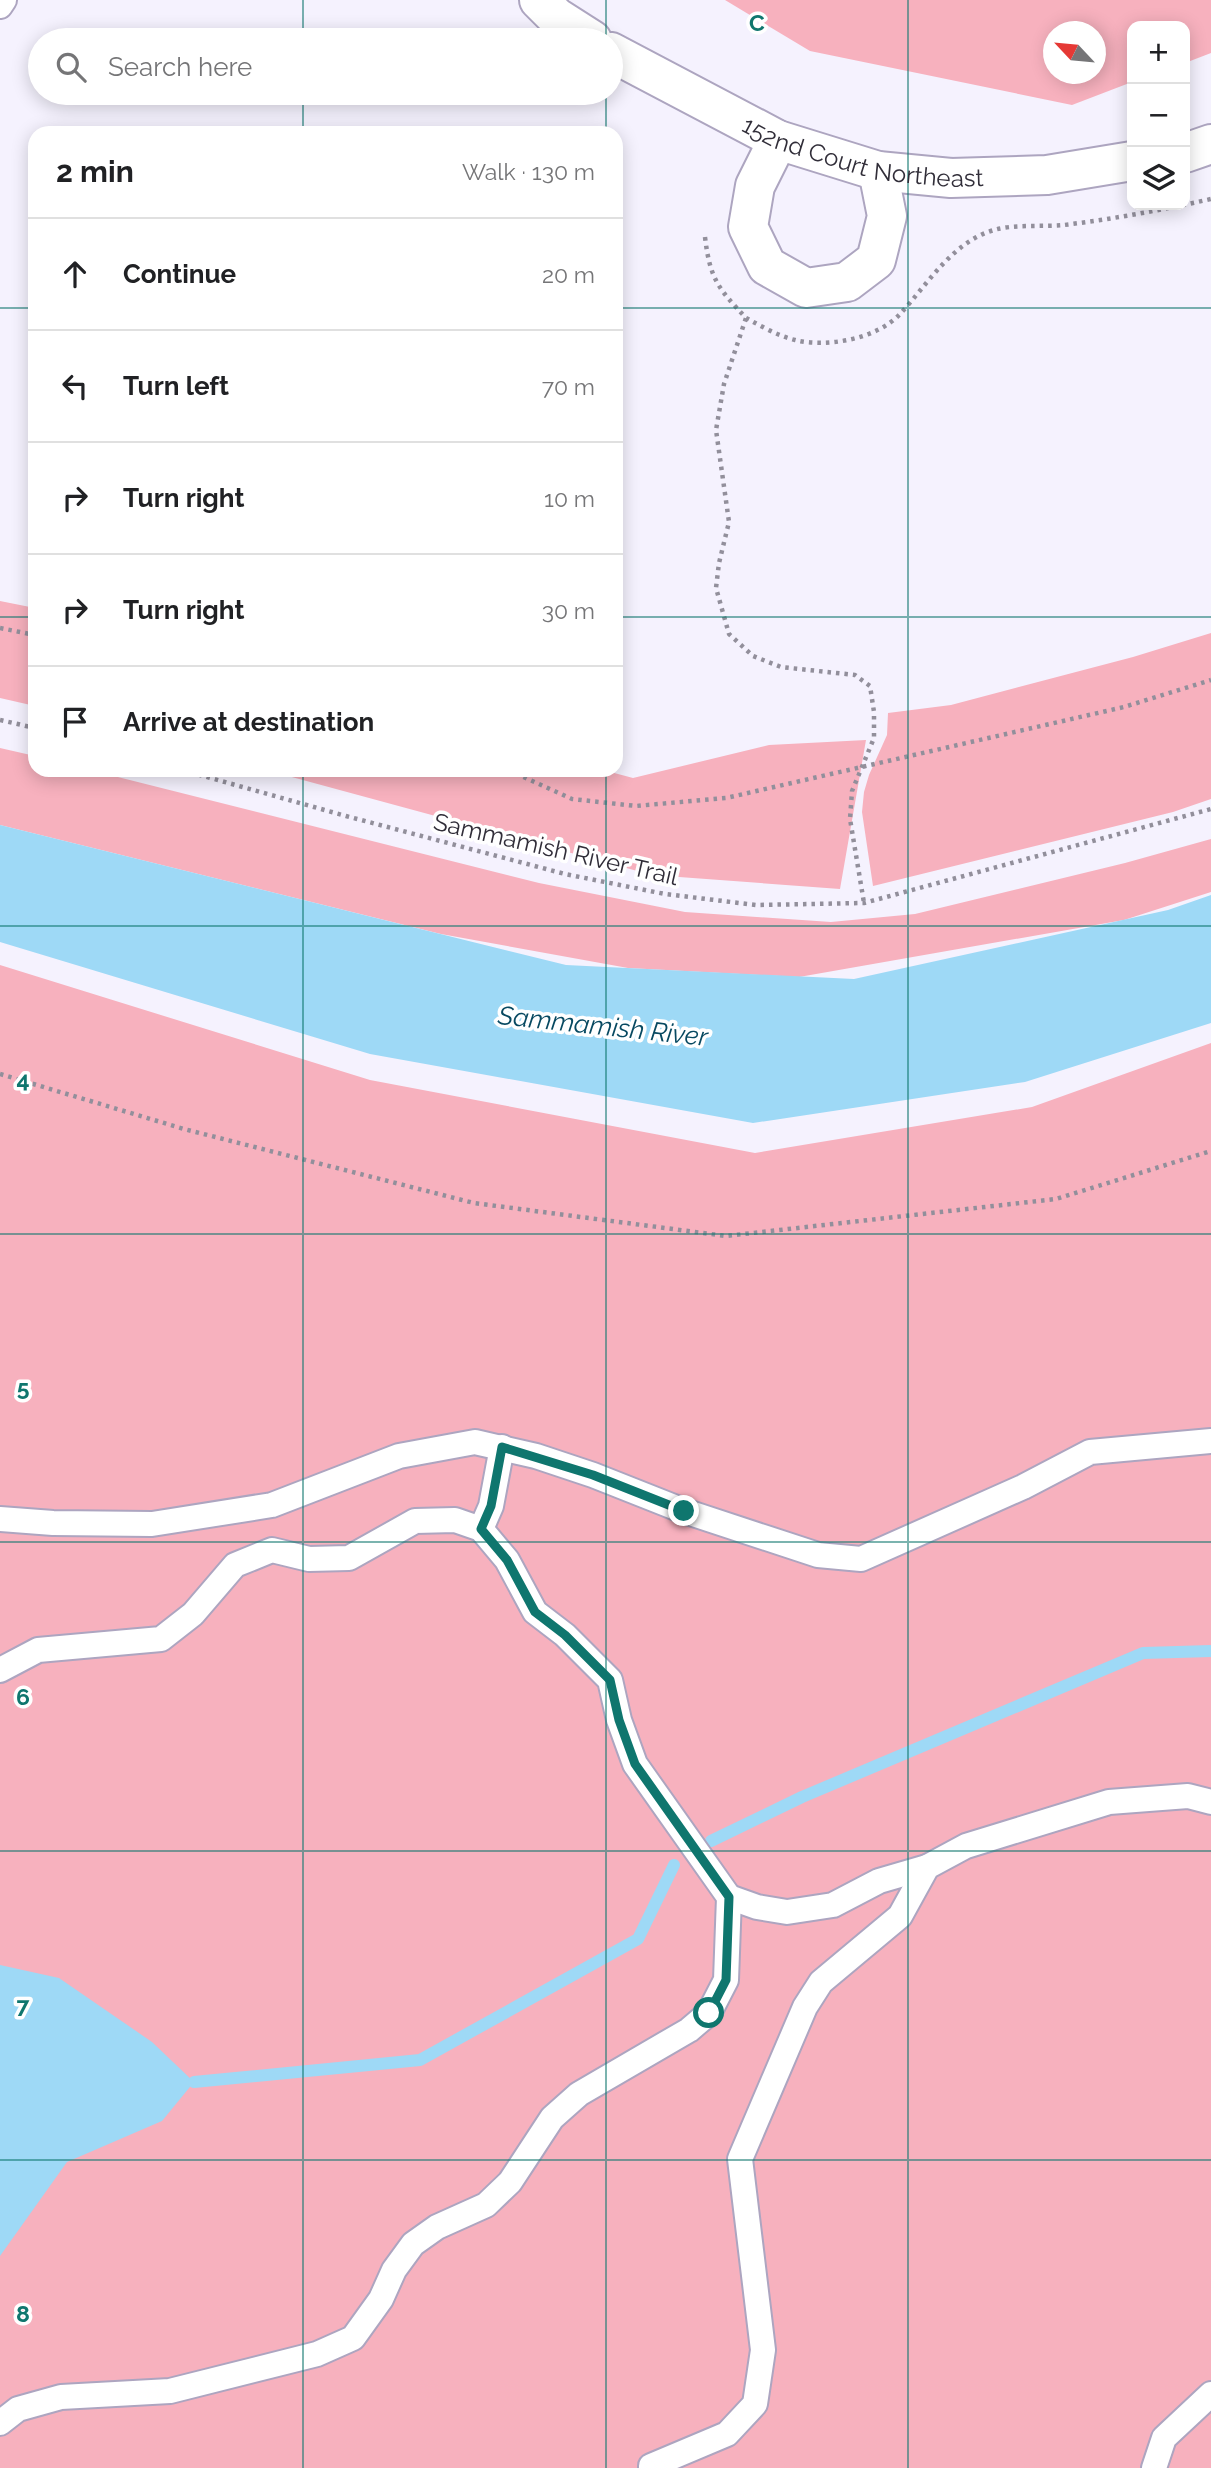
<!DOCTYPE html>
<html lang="en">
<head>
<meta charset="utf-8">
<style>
	body { margin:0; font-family:Raleway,sans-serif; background:#f6f6f6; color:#202124 }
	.controls { position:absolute; right:21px; top:21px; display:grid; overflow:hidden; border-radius:14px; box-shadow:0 4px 18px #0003 }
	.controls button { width:63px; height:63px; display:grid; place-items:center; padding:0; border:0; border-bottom:2px solid #e0e0e0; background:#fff; color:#202124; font:35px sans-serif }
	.compass { position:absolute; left:1043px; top:21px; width:63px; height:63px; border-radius:50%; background:#fff; box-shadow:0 4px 18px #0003; rotate:296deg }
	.stop { position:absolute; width:21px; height:21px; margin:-16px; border:5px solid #0f766e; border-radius:50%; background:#fff }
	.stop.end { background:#0f766e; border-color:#fff; box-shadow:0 2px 7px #0008 }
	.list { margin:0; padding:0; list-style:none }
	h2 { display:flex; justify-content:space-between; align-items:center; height:91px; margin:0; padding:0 28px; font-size:30px }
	h2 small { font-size:23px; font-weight:400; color:#757577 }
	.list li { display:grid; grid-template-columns:46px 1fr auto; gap:21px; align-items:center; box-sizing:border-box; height:112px; padding:0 28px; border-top:2px solid #e0e0e0 }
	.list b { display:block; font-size:26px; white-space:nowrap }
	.list em { font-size:23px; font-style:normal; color:#757577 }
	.icon { flex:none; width:38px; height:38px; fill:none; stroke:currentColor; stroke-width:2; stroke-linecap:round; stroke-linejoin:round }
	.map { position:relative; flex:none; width:1211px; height:2468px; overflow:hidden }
	.search { position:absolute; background:#fff; box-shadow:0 4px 18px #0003; left:28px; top:28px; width:595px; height:77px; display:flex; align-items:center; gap:18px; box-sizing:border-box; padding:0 24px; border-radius:38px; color:#757577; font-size:26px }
	.panel { position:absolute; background:#fff; box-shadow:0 4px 18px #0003; left:28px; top:126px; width:595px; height:651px; border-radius:21px }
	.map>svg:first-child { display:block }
</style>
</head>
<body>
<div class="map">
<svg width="1211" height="2468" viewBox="0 0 1211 2468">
	<rect width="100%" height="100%" fill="#f5f2fe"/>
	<g fill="#f7b1be" fill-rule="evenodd">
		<path d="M725,0h486v53l-26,10v-37h-53v56l-60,23 -262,-54zM1054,32h42v42h-42z"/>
		<polygon points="0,601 35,608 35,706 0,698"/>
		<polygon points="1211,633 1211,799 1173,812 873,886 862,812 864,792 869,775 887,735 888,713 951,705 1133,657"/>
		<polygon points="866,740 840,889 652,875 266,770 603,770 633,778 769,745"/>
		<polygon points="0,748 35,756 35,770 90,770 539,883 685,912 831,922 915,914 1125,863 1211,839 1211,892 1124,920 799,977 628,968 441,934 0,825"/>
		<polygon points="0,965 370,1080 755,1153 1032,1107 1211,1043 1211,2468 0,2468"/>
	</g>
	<g fill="#9ed9f6">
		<polygon points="0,825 566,965 854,979 1168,910 1211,895 1211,1023 1025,1082 753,1123 370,1054 0,942"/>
		<polygon points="0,1965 59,1978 152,2042 194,2082 162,2121 67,2162 0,2256"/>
	</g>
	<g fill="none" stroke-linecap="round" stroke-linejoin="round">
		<g stroke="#9ed9f6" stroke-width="12">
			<polyline points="711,1841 802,1797 1143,1653 1211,1651"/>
			<polyline points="194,2082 420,2060 638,1939 674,1865"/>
		</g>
		<g stroke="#ada5c0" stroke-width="28">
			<g id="lane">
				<polyline points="0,6 4,0"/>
				<polyline points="0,1519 53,1523 152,1524 272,1505 399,1456 475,1442 536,1456 593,1475 684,1511 818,1555 861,1559 1023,1487 1090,1452 1211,1441"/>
				<polyline points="481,1529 491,1506 502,1447"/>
				<polyline points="0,1670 38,1650 161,1639 193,1614 235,1565 272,1550 309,1559 349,1558 415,1521 455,1520 481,1529 507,1560 535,1612 565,1635 610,1680 619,1720 635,1764 729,1897 726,1980 709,2013 689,2030 579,2094 552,2118 510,2182 486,2205 437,2227 413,2244 394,2270 381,2299 353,2338 317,2354 170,2391 61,2397 18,2409 0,2423"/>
				<polyline points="729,1897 757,1907 787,1912 833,1905 879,1881 927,1867"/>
				<polyline points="651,2468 651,2466 727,2434 755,2404 763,2350 740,2159 805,2007 821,1982 900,1916 927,1867 966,1846 1109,1802 1188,1796 1211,1802"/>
				<polyline points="1154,2468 1164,2438 1211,2394"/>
			</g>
		</g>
		<g stroke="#ada5c0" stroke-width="42">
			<g id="street">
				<polyline points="539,0 556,17 592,40"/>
				<path id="s1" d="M611,52l167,88 100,31 73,7 96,-3 85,-14"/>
				<polyline points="778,140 755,186 748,227 767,266 806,288 847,282 876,260 887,216 878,171"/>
				<polyline points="1185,153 1211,144"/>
			</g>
		</g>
		<g stroke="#928f9b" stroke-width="4.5" stroke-dasharray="3.5 5" stroke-linecap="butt">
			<path d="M705,237c5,42 13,51 41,81l-22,66 -8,46 13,92 -10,41 -3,25 13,46 24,22 28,11 74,8 15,11 4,26v26l-22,53 -2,28 14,84"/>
			<path d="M746,318c15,8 32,18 49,22 31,8 82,-1 105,-26 28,-30 52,-72 94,-84 20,-6 49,-3 70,-5 49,-6 98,-15 147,-26"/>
			<polyline points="0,628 35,635"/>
			<polyline points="0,720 35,728"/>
			<polyline points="182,770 346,816 565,874 665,894 756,905 864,903 1211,809"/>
			<polyline points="508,770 572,799 636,806 726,798 1124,707 1211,680"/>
			<polyline points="0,1074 184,1129 474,1203 726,1236 1056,1199 1211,1151"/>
		</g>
		<use href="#lane" stroke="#fff" stroke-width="24"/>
		<use href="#street" stroke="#fff" stroke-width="38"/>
	</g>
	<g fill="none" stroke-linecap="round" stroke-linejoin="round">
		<polyline stroke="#0f766e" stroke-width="9" points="684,1511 593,1475 502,1447 491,1506 481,1529 507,1560 535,1612 565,1635 610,1680 619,1720 635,1764 729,1897 726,1980 709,2013"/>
	</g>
	<path fill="none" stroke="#0f766e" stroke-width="2" stroke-opacity="0.55" d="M303,0v40M606,0v40M908,0v2468M303,93v40M606,93v40M0,308h35M616,308h595M0,617h35M616,617h595M303,770v1698M606,770v1698M0,926h1211M0,1234h1211M0,1542h1211M0,1851h1211M0,2160h1211"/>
	<g text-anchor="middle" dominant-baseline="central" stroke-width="7" stroke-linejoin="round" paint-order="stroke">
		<g font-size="24" fill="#312e39" stroke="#fff">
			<text stroke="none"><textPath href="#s1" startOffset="275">152nd Court Northeast</textPath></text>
			<text transform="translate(556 849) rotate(13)">Sammamish River Trail</text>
		</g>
		<g font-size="26" font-style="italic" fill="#074961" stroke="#fff">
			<text transform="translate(603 1026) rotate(6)">Sammamish River</text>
		</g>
	</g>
	<g font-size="23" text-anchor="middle" font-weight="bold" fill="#0f766e" stroke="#fff" stroke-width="7" stroke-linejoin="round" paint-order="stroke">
		<text x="757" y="31">C</text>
		<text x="23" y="1088">4</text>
		<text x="23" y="1396">5</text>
		<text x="23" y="1705">6</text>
		<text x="23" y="2013">7</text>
		<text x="23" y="2322">8</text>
	</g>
</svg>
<div class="controls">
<button>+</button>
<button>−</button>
<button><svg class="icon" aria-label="layers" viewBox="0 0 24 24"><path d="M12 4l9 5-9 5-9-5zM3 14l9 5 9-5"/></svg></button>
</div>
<svg class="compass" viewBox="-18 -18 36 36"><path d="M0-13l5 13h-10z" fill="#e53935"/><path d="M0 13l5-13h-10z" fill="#757577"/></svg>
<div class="stop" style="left:709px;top:2013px"></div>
<div class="stop end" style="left:684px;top:1511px"></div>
<div class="search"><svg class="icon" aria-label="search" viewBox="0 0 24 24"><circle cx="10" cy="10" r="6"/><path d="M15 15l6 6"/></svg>Search here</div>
<section class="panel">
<h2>2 min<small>Walk · 130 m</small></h2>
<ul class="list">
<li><svg class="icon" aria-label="ahead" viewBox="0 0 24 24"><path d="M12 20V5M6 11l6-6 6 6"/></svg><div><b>Continue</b></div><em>20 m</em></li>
<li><svg class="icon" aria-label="left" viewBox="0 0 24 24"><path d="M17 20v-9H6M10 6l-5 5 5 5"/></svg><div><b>Turn left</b></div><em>70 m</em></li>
<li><svg class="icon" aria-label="right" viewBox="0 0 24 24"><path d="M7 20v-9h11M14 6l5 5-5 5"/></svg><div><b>Turn right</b></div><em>10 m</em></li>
<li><svg class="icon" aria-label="right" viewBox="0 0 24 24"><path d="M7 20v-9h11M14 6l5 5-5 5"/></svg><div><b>Turn right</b></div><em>30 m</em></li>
<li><svg class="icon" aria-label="arrive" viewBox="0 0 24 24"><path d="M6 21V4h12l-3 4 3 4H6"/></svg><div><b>Arrive at destination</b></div></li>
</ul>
</section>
</div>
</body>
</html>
